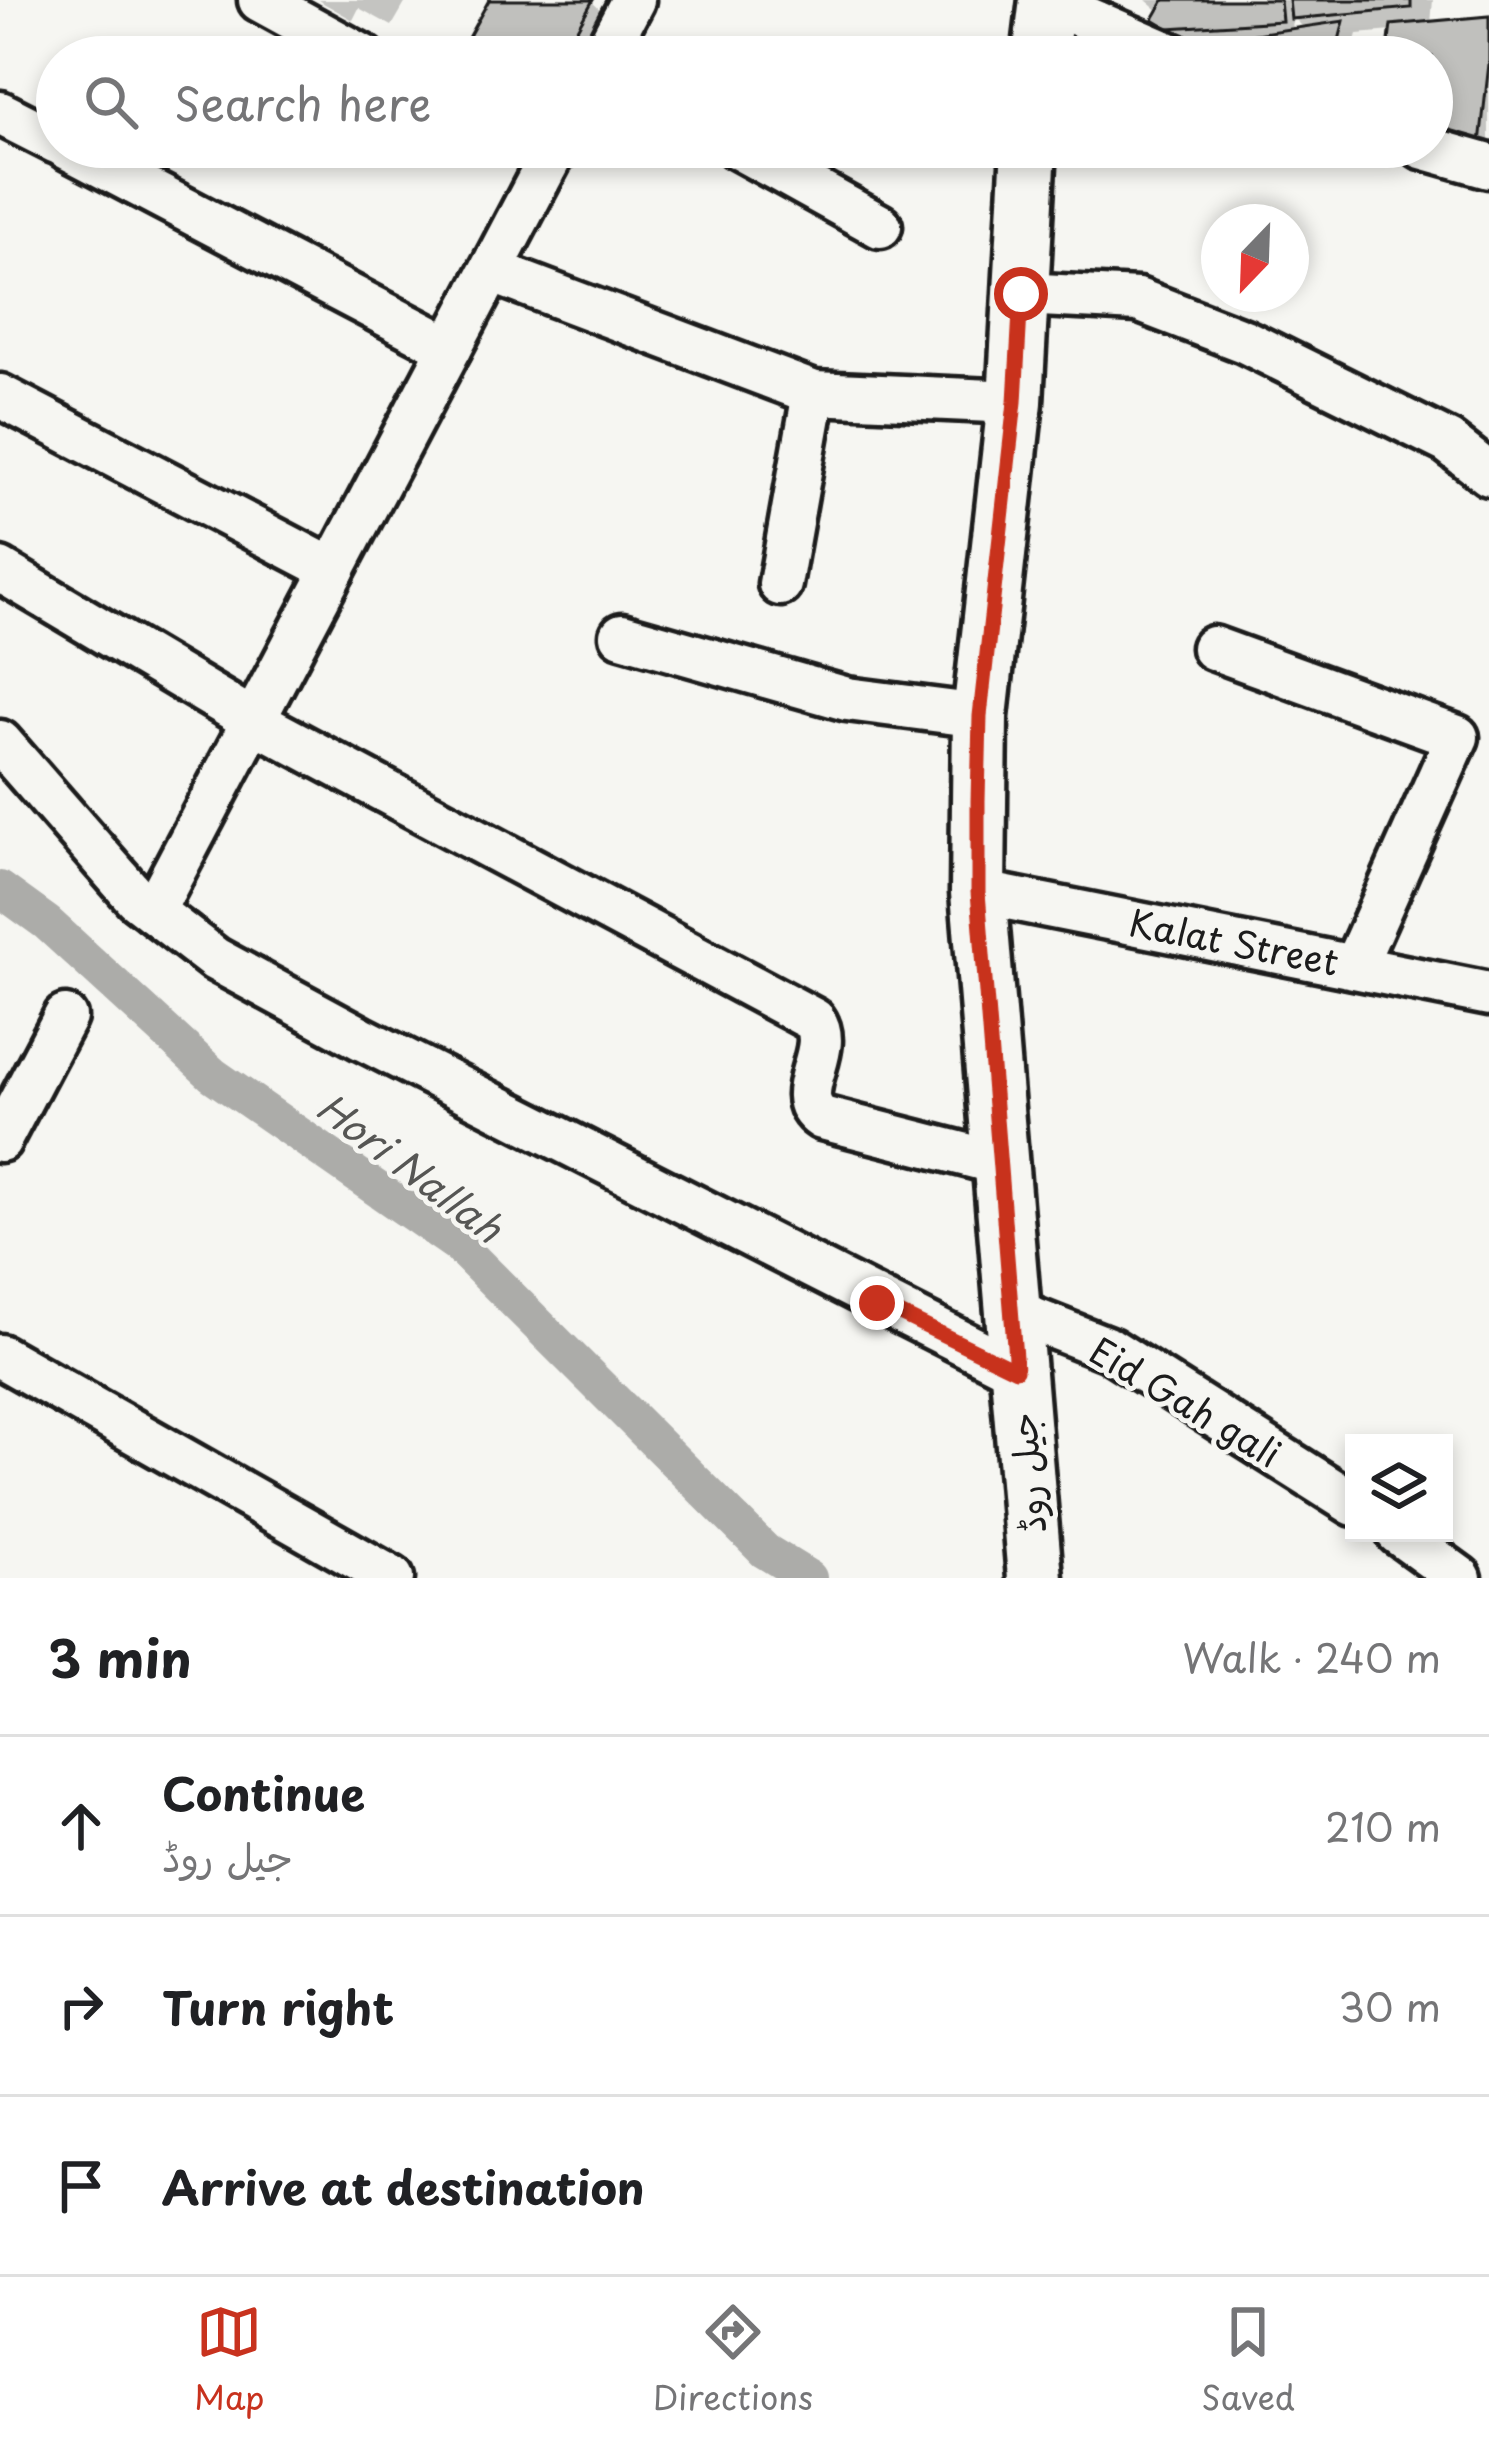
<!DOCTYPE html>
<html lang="en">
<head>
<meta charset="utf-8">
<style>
	body { margin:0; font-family:"Playpen Sans","Playpen Sans Arabic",sans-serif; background:#f2f2f2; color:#202124 }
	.controls { position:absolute; right:36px; bottom:36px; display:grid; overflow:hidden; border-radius:0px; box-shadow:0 6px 18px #0003 }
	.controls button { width:108px; height:108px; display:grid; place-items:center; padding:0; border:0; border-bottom:3px solid #e0e0e0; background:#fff; color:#202124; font:60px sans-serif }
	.compass { position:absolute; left:1201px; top:204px; width:108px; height:108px; border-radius:50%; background:#fff; box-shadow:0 6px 18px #0003; rotate:203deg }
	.stop { position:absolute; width:36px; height:36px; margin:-27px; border:9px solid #c8321e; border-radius:50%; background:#fff }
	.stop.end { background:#c8321e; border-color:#fff; box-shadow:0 3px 12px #0008 }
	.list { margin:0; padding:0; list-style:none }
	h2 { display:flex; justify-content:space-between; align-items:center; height:156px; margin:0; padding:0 48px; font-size:51px }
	h2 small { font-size:39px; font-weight:400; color:#757577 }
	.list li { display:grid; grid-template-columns:78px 1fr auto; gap:36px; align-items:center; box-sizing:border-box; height:180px; padding:0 48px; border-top:3px solid #e0e0e0 }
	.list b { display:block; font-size:45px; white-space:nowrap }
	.list p { margin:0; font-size:39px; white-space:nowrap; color:#757577 }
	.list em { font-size:39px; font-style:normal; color:#757577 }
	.icon { flex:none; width:66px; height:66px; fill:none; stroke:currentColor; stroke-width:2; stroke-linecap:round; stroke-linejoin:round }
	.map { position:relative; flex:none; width:1489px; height:1578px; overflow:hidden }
	.search { position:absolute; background:#fff; box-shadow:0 6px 18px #0003; left:36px; right:36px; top:36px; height:132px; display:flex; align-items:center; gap:30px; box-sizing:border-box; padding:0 42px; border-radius:66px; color:#757577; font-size:45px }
	.sheet { height:696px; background:#fff }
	nav { display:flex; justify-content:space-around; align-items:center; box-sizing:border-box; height:168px; border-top:3px solid #e0e0e0; background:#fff; font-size:33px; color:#757577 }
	nav a { display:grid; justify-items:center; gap:6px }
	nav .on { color:#c8321e }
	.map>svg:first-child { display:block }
</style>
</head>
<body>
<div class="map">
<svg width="1489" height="1578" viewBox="0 0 1489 1578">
	<rect width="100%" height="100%" fill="#f6f6f2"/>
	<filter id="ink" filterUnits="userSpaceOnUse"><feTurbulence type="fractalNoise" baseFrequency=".00833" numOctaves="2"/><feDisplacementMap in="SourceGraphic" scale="24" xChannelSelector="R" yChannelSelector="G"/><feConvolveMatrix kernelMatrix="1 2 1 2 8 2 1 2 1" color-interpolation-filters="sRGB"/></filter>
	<g filter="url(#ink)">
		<g fill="#0003" fill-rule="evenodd">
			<polygon points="318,0 407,0 392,26 359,8 353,20"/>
			<polygon points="492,0 590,0 612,21 592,57 490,57 473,35"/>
			<path d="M1146,0h287l-2,24 58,-5v140l-57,-102h-42l3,-26 -36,3 -7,23h-106l7,-21 -67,4 -27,-22 3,-6zM1292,16l14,14 -13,2z"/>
		</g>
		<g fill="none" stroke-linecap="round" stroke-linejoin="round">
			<polyline stroke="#acaca9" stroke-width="36" points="0,889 47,923 213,1075 458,1245 765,1551 809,1578"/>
		</g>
		<g fill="#c0c0bd" stroke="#1c1c1c" stroke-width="3">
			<polygon points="489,0 593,0 561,57 487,57 492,48 469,36"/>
			<polygon points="1164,0 1280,0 1282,21 1168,28 1153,19"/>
			<polygon points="1289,0 1411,0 1411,8 1291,19"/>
			<polygon points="1489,16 1489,64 1480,143 1432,130 1432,57 1387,57 1391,25"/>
			<polygon points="1344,21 1336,52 1239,57 1248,35"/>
		</g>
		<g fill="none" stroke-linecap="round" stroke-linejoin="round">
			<g stroke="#1c1c1c" stroke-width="51">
				<g id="minor">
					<polyline points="260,0 364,57"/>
					<polyline points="1047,1 1176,57"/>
					<polyline points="603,57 633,0"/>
					<polyline points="0,113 57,142"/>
					<polyline points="66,147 450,348"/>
					<polyline points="737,147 880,226"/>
					<polyline points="1422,147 1489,166"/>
					<polyline points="491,271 814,393 1015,402"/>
					<polyline points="1021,294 1138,300 1244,341 1448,442 1489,474"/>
					<polyline points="0,396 333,570"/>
					<path d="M0,570l252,150 562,300c22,31 -27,75 8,98l180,46"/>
					<polyline points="780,584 814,393"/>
					<polyline points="622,635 847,699 980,716"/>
					<polyline points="1213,648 1457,737 1355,965"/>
					<polyline points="0,742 136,898 215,959 361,1038 1016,1370"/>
					<polyline points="978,892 1489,994"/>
					<polyline points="153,911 556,147"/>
					<polyline points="0,1140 65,1017"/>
					<polyline points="1012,1311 1111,1350 1354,1504"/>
					<polyline points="0,1356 392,1578"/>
					<polyline points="1398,1533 1460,1578"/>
				</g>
			</g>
			<g stroke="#1c1c1c" stroke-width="63">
				<g id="major">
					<polyline points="1040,57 1047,0"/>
					<polyline points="1029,147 1015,402 980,716 978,892 1035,1578"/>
				</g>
			</g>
			<use href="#minor" stroke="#f6f6f2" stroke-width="42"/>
			<use href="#major" stroke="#f6f6f2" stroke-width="54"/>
		</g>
	</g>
	<g fill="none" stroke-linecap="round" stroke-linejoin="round" filter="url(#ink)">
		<polyline stroke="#c8321e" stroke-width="15" points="877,1303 1016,1370 978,892 978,801 980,716 1015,402 1021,294"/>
	</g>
	<g text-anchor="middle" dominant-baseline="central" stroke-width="10" stroke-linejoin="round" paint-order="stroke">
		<g font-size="36" fill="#1c1c1c" stroke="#f6f6f2">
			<text transform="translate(1234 941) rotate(11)">Kalat Street</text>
			<text transform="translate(1186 1401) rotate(31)">Eid Gah gali</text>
			<text transform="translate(1026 1473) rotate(-95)">جیل روڈ</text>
		</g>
		<g font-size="39" font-style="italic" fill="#565654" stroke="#f6f6f2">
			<text transform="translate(411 1166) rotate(37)">Hori Nallah</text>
		</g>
	</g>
</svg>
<div class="controls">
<button><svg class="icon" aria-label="layers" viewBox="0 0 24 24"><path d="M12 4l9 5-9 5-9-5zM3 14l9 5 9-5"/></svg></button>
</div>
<svg class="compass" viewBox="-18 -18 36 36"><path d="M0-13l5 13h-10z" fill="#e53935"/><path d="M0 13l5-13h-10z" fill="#757577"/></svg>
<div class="stop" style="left:1021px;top:294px"></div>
<div class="stop end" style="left:877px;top:1303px"></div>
<div class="search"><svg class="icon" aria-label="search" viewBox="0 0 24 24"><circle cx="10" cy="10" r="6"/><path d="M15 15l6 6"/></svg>Search here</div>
</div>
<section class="sheet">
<h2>3 min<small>Walk · 240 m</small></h2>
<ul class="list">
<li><svg class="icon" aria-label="ahead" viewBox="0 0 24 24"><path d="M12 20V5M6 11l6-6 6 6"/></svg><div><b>Continue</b><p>جیل روڈ</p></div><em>210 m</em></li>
<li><svg class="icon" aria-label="right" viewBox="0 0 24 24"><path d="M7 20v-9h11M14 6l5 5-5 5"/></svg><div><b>Turn right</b></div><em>30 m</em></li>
<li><svg class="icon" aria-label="arrive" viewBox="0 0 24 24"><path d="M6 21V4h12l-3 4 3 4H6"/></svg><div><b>Arrive at destination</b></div></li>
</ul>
</section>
<nav>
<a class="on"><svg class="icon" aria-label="map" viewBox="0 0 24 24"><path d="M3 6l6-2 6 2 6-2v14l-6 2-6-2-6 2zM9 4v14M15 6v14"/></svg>Map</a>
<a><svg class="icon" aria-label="directions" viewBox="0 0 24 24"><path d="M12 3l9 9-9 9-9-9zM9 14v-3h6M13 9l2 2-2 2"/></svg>Directions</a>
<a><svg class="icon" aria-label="saved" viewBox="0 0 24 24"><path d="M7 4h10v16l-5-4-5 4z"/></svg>Saved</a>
</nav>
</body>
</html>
